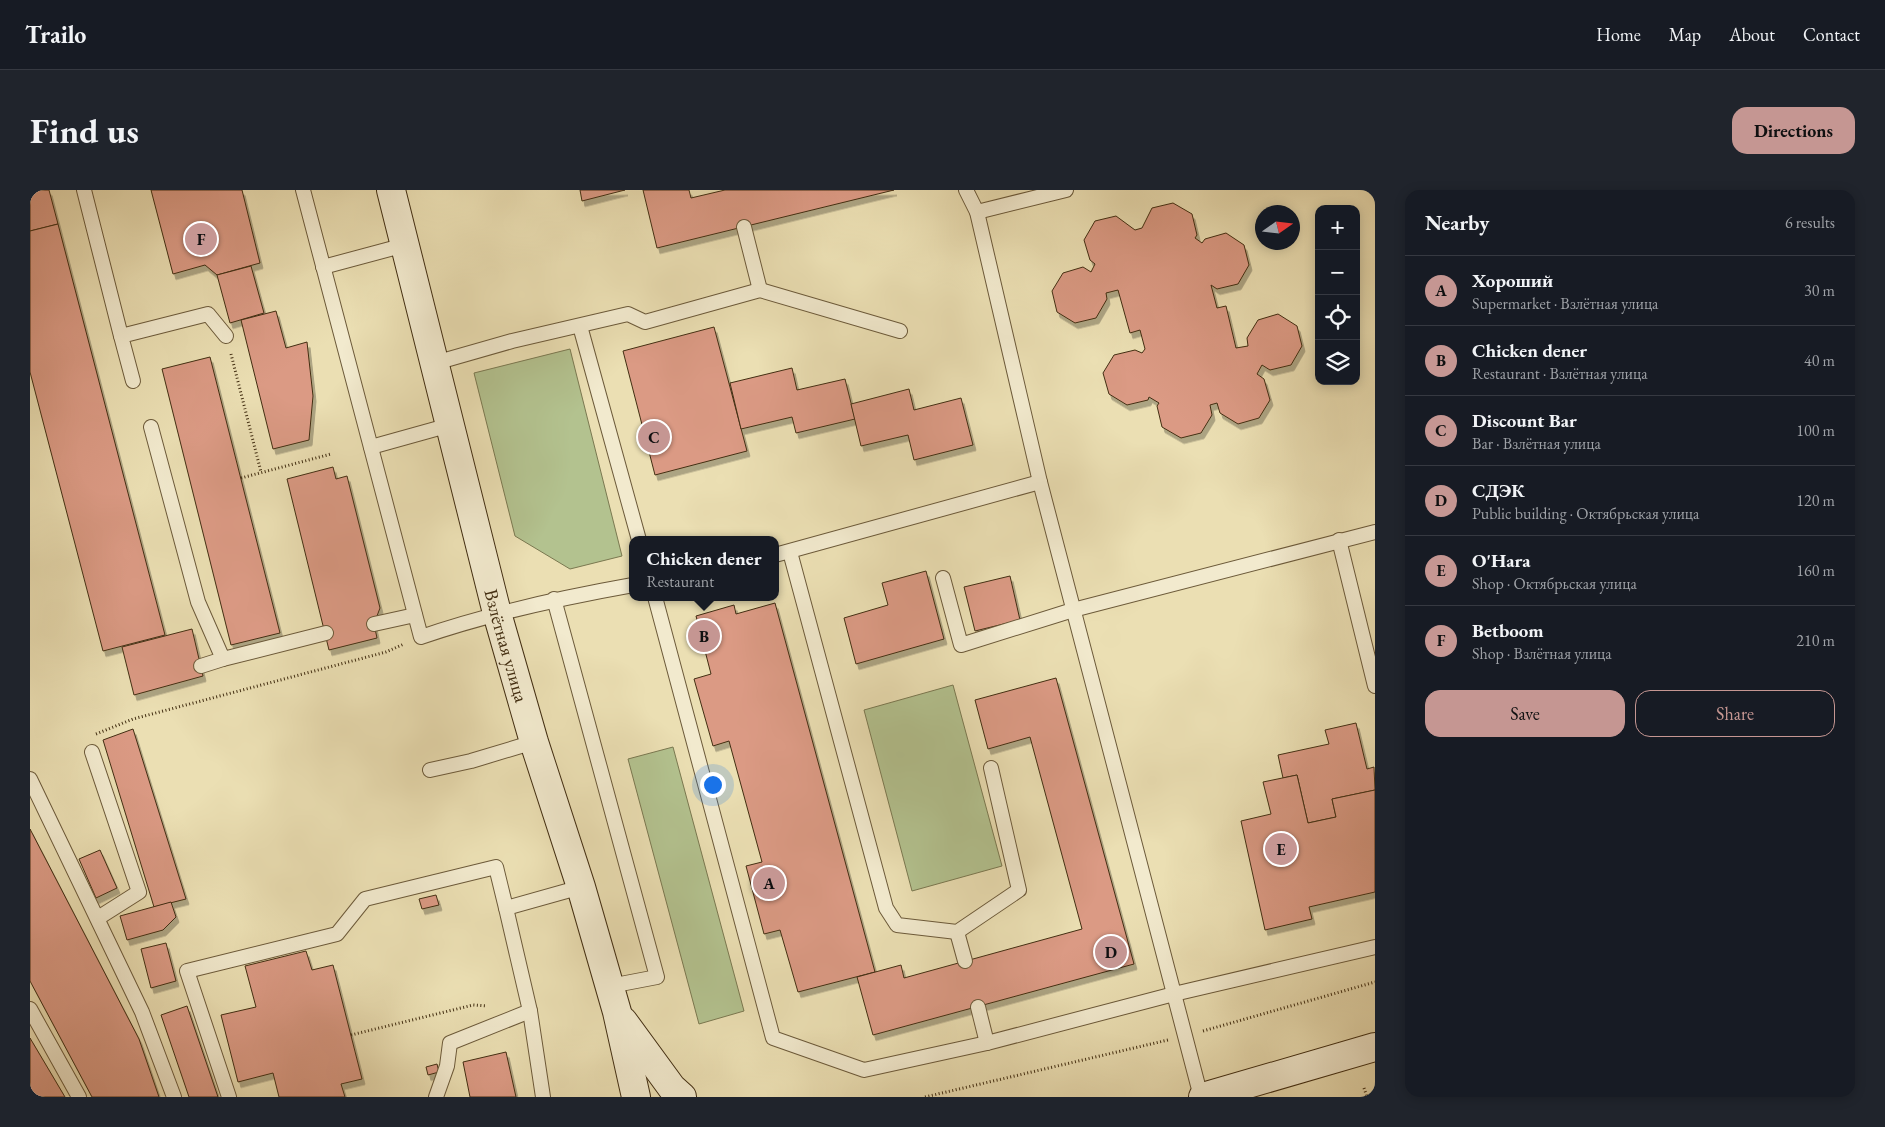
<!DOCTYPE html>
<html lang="en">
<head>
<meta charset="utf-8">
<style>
	body { margin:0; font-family:"EB Garamond",serif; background:#20242c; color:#f1f3f6 }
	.controls { position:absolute; right:15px; top:15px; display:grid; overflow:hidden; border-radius:10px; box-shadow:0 2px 12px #0003 }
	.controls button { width:45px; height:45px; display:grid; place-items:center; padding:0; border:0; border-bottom:1px solid #363941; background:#171b24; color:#f1f3f6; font:25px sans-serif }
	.compass { position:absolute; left:1225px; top:15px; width:45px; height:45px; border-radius:50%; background:#171b24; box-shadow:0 2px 12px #0003; rotate:76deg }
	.you { position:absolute; left:682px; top:594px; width:18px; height:18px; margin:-12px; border:4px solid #fff; border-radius:50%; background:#1a73e8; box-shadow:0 0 0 8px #1a73e833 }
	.badge { display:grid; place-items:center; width:32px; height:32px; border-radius:50%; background:#c59692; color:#111; font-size:16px; font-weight:700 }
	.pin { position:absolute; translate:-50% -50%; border:2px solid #fff; box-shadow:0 1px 5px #0006 }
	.popup { position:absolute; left:599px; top:346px; width:150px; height:65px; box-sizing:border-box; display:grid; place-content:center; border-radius:10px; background:#171b24; filter:drop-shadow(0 1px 4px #0005); font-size:16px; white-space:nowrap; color:#9ea1a6 }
	.popup b { font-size:19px; color:#f1f3f6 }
	.popup::after { content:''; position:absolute; left:50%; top:100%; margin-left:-10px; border:10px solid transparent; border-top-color:#171b24 }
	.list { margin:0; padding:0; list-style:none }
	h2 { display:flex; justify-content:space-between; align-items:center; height:65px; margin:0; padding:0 20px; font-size:21px }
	h2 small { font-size:16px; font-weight:400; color:#9ea1a6 }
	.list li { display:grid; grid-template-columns:32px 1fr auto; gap:15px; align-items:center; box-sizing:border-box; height:70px; padding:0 20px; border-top:1px solid #363941 }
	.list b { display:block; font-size:19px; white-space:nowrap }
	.list p { margin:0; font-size:16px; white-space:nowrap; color:#9ea1a6 }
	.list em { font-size:16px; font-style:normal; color:#9ea1a6 }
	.actions { display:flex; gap:10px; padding:15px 20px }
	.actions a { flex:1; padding:11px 0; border:1px solid #c59692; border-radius:15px; text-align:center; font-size:18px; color:#c59692 }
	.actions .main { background:#c59692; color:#111 }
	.icon { flex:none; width:28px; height:28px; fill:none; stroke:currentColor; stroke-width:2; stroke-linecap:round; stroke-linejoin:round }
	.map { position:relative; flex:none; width:1345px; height:907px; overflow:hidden; border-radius:15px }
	header { display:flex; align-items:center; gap:30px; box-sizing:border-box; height:70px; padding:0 25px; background:#171b24; border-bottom:1px solid #363941 }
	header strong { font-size:24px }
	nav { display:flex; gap:28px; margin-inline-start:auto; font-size:18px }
	.intro { display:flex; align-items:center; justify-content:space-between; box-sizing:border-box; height:120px; padding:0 30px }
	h1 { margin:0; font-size:35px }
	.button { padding:12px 22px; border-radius:15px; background:#c59692; color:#111; font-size:18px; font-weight:700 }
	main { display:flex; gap:30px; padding:0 30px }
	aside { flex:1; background:#171b24; border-radius:15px; box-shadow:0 2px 12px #0003 }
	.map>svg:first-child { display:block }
</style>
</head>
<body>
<header>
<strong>Trailo</strong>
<nav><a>Home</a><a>Map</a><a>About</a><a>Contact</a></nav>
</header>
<div class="intro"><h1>Find us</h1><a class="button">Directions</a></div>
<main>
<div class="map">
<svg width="1345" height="907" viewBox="0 0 1345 907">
	<defs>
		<filter id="shadow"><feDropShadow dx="3" dy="5.5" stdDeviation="0" flood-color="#0004"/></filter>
	</defs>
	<rect width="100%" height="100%" fill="#ebdfb3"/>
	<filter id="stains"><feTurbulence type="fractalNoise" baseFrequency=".004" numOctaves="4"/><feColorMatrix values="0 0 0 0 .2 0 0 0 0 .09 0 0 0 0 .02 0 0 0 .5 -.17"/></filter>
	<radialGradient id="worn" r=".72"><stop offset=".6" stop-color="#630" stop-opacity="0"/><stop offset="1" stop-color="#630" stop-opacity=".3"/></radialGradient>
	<g fill="#b3c28f" stroke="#7a7850">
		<polygon points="540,159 592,366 540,379 485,346 444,183"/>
		<polygon points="923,495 972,676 882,701 834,520"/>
		<polygon points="643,557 714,821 669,834 598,569"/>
	</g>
	<g fill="#db9a84" stroke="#422e12" filter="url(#shadow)">
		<polygon points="0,0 19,0 28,34 0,41"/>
		<polygon points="121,0 212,0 230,73 187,85 175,75 143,84"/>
		<polygon points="550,0 595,0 552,11"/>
		<polygon points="613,0 659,0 661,8 695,0 864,0 627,58"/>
		<polygon points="1143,13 1162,24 1167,45 1165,48 1172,53 1175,49 1196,43 1214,55 1219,75 1208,94 1187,99 1181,95 1187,118 1196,116 1206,158 1218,156 1217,148 1228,130 1248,124 1267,136 1272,156 1261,175 1240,180 1232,175 1227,184 1234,189 1240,210 1229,228 1208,234 1190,223 1187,213 1180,215 1182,225 1171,243 1151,248 1132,237 1127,216 1129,213 1119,207 1118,210 1097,215 1079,204 1073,183 1084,165 1105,160 1112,163 1115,159 1110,140 1100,143 1088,100 1076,103 1077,109 1066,128 1045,133 1027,122 1022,101 1033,83 1053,77 1061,82 1065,74 1060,70 1054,50 1065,31 1086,26 1105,40 1112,38 1122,18"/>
		<polygon points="28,34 135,445 73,461 0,182 0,41"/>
		<polygon points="221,76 234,123 200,133 187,85"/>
		<polygon points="246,121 256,158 277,152 283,206 279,250 243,259 211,130"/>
		<polygon points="684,137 717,261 625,285 593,161"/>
		<polygon points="180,167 250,443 201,455 132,179"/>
		<polygon points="762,178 767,200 815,189 825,229 766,243 762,227 711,239 700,193"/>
		<polygon points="879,199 884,220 931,208 943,255 884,270 878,245 831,256 821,214"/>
		<polygon points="303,277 306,289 317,286 350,418 344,434 347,448 299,460 257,289"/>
		<polygon points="896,381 914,449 826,474 814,428 858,415 852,393"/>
		<polygon points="980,386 990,430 945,441 934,397"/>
		<polygon points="745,413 845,782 768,802 750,740 734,744 716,676 732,672 699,551 683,556 664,489 681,484 666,426 704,415 706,424"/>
		<polygon points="162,439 173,486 104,505 92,457"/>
		<polygon points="1026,488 1104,774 843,845 827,787 871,775 874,788 1052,739 1000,547 958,559 945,510"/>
		<polygon points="1326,533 1337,579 1344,577 1345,600 1302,609 1306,627 1278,633 1267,585 1253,588 1248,565 1299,554 1295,540"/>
		<polygon points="103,539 156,709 124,717 73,550"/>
		<polygon points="1267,585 1278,633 1306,627 1302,609 1345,600 1345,702 1279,717 1282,729 1235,740 1211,631 1241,624 1233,592"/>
		<polygon points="0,639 109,849 129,907 62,907 0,791"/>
		<polygon points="70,660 87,698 66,708 49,669"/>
		<polygon points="406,705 409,715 392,719 389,709"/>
		<polygon points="141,712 146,727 133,740 97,750 90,726"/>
		<polygon points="136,753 146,791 121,798 111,759"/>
		<polygon points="276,761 282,780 303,775 332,889 311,894 315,907 249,907 243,883 208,892 191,825 226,817 215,776"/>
		<polygon points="157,816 188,907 159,907 131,825"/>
		<polygon points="0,848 35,907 0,907"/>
		<polygon points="476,862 486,907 440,907 433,872"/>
		<polygon points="407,874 409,882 398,885 396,877"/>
	</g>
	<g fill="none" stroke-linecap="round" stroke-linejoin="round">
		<g stroke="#6c5a3a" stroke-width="16">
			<g id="lane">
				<polyline points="54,0 91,146"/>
				<path d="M273,0l118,447c69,-24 139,-39 212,-52"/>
				<polyline points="936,0 947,22 1010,292 1171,907"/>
				<polyline points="947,22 1036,0"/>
				<polyline points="714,37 730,100"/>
				<polyline points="293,77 375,55"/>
				<polyline points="550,136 609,350"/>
				<polyline points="405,173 482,151 598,124 615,132 730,100 870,141"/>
				<polyline points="103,191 91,146 178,124 196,146"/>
				<polyline points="121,237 168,412 193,469 296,443"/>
				<polyline points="341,257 420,235"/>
				<polyline points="1309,350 1345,496"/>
				<polyline points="760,362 856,718 867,735 927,742 989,700 961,578"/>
				<polyline points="745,365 1010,292"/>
				<polyline points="913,388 931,455 1043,420 1345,342"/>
				<polyline points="625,407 743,848 834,880 957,853 1144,804 1345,757"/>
				<polyline points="524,409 627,787 580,796"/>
				<polyline points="344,434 385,425"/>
				<polyline points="171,476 193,469"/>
				<polyline points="62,562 109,702 68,728"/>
				<polyline points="400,580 441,571 504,552"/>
				<polyline points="0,589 112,822 144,907"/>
				<polyline points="927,742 935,771"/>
				<polyline points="948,817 957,853"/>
				<polyline points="0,819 49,907"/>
				<polyline points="500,821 513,907"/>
				<polyline points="199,907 157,781 307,744 335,709 466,677 476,718"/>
				<polyline points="406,907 417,876 420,853 500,821 476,718 551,697"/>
			</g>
		</g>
		<g stroke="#422e12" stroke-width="30">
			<g id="secondary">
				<path id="s1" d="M361,0l106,423 37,129 47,145 36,125 19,85"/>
				<polyline points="593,831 642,898 652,907"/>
				<polyline points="1173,907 1345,857"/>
			</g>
		</g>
		<g stroke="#422e12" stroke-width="3" stroke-dasharray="1 2.5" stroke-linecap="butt">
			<polyline points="201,164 231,282"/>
			<polyline points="211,288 301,264"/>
			<polyline points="66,544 103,529 356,462 374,454"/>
			<polyline points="1173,841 1345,792"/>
			<polyline points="321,845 443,815 457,816"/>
			<polyline points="1334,898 1337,907"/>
			<polyline points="895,907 1138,850"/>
		</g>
		<use href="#lane" stroke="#f2eace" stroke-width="14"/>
		<use href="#secondary" stroke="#f2eace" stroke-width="28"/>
	</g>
	<g text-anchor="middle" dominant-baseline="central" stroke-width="4" stroke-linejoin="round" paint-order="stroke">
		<g font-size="19" fill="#422e12" stroke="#f2eace">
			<text stroke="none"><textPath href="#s1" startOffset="470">Взлётная улица</textPath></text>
		</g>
	</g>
	<rect width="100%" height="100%" filter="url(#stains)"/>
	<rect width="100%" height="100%" fill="url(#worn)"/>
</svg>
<div class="controls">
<button>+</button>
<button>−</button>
<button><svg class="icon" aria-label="locate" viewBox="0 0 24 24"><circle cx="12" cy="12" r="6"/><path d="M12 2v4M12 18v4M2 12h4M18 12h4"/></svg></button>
<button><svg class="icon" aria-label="layers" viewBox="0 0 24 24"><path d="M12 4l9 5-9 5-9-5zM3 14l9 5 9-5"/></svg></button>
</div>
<svg class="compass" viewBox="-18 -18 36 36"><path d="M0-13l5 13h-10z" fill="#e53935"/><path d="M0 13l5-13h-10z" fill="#9ea1a6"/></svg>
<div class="you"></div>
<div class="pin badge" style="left:739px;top:693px">A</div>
<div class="pin badge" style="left:674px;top:446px">B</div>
<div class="popup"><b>Chicken dener</b>Restaurant</div>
<div class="pin badge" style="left:624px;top:247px">C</div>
<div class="pin badge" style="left:1081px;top:762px">D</div>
<div class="pin badge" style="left:1251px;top:659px">E</div>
<div class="pin badge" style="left:171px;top:49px">F</div>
</div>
<aside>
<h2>Nearby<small>6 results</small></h2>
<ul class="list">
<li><span class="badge">A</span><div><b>Хороший</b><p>Supermarket · Взлётная улица</p></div><em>30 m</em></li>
<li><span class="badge">B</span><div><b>Chicken dener</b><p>Restaurant · Взлётная улица</p></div><em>40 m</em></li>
<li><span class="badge">C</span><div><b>Discount Bar</b><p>Bar · Взлётная улица</p></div><em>100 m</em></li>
<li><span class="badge">D</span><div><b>СДЭК</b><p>Public building · Октябрьская улица</p></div><em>120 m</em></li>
<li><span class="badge">E</span><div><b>O'Hara</b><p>Shop · Октябрьская улица</p></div><em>160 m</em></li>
<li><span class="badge">F</span><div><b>Betboom</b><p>Shop · Взлётная улица</p></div><em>210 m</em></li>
</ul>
<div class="actions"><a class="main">Save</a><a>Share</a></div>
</aside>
</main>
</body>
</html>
